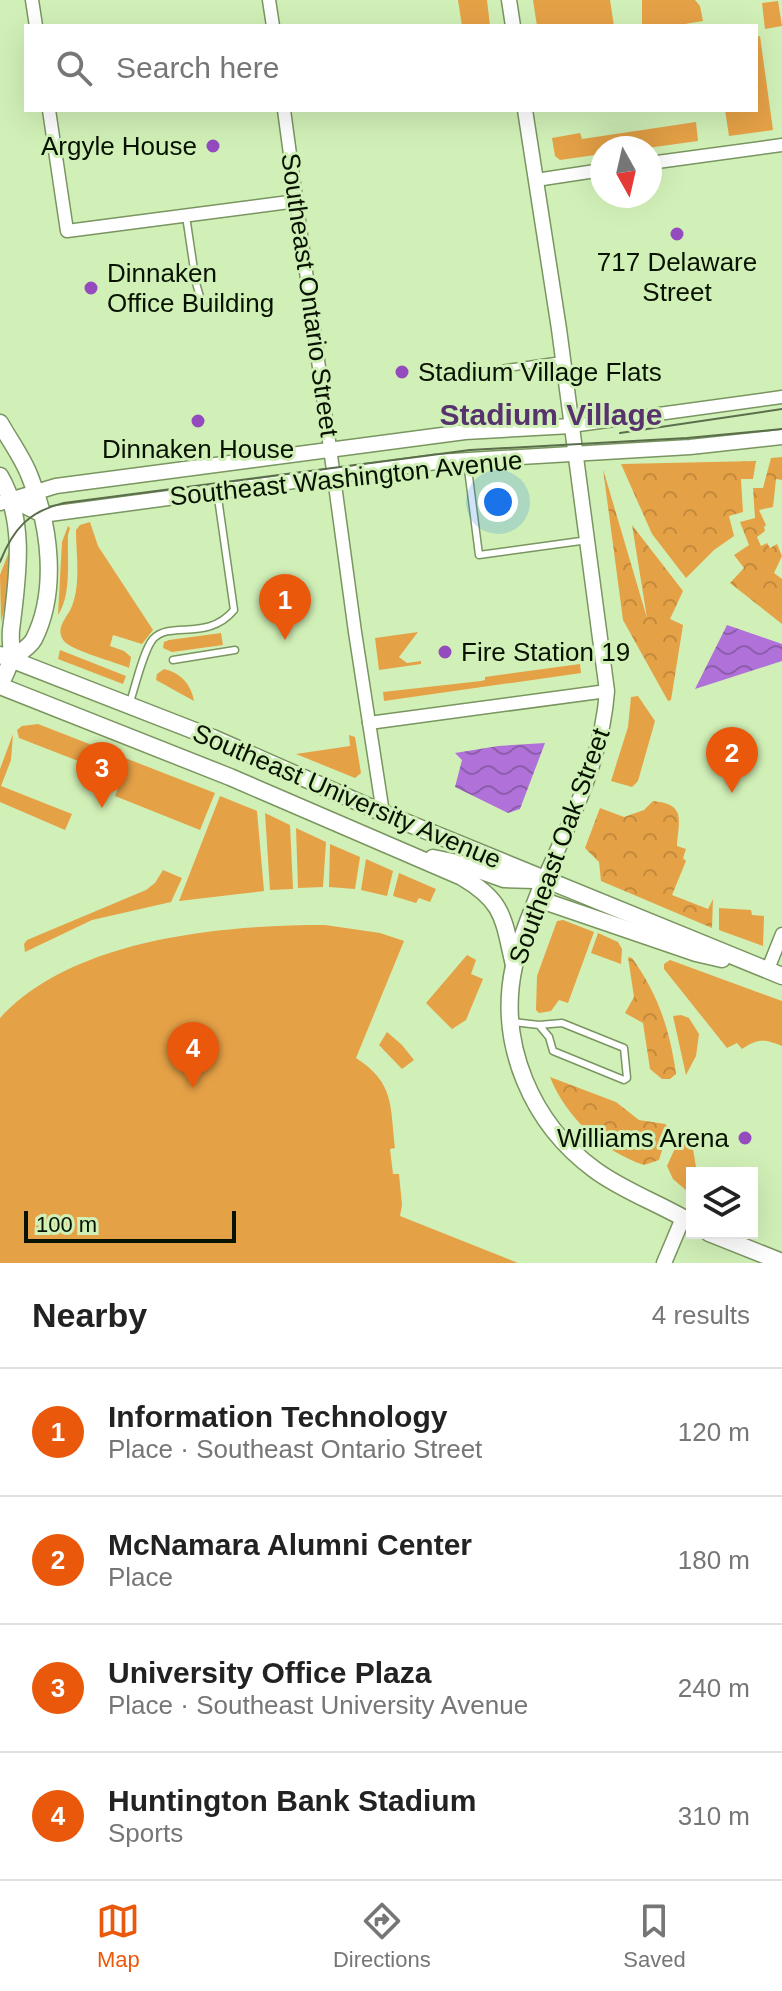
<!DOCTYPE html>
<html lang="en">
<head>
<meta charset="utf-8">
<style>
	body { margin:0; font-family:Helvetica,sans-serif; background:#f6f6f6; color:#222 }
	.controls { position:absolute; right:24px; bottom:24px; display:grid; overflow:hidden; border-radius:0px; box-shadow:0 8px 32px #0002 }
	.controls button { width:72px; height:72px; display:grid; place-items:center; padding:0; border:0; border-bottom:2px solid #e0e0e0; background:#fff; color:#222; font:40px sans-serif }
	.compass { position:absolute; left:590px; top:136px; width:72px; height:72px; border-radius:50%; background:#fff; box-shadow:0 8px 32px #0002; rotate:172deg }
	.scale { position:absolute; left:24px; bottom:20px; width:212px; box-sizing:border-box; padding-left:8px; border:4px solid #081201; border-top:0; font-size:22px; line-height:28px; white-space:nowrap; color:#081201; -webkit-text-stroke:6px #d1f0b7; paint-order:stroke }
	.you { position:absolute; left:498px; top:502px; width:28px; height:28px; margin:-20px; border:6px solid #fff; border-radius:50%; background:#1a73e8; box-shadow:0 0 0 12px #1a73e833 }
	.badge { display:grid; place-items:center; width:52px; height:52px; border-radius:50%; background:#ea580c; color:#fff; font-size:26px; font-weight:700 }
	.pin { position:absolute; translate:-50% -66px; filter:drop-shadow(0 2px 4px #0008) }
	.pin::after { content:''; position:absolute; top:42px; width:28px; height:24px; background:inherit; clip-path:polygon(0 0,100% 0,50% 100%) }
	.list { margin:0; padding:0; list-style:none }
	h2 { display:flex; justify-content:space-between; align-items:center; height:104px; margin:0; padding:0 32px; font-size:34px }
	h2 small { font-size:26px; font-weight:400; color:#767676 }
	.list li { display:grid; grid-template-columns:52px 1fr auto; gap:24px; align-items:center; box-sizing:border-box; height:128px; padding:0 32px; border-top:2px solid #e0e0e0 }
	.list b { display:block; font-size:30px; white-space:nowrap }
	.list p { margin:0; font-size:26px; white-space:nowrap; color:#767676 }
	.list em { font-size:26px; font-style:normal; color:#767676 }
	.icon { flex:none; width:44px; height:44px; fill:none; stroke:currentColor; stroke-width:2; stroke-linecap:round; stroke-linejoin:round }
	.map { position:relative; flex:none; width:782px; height:1263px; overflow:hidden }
	.search { position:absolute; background:#fff; box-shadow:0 8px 32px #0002; left:24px; right:24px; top:24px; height:88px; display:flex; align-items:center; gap:20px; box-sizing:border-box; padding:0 28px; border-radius:0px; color:#767676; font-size:30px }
	.sheet { height:616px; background:#fff }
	nav { display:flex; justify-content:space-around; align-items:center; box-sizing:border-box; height:112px; border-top:2px solid #e0e0e0; background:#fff; font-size:22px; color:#767676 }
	nav a { display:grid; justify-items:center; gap:4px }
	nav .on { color:#ea580c }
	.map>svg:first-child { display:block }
</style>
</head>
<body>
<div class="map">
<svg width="782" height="1263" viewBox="0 0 782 1263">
	<defs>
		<pattern id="forest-crowns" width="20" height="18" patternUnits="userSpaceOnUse" patternTransform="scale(2)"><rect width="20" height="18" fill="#e5a146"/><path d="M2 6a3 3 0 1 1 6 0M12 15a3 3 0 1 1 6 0" fill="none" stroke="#c38a3c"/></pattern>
		<pattern id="water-waves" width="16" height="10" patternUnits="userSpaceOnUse" patternTransform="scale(2)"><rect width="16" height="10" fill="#b072d9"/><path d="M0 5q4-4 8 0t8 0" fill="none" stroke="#8d5cae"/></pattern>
	</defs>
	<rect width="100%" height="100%" fill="#d1f0b7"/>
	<g fill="#e5a146">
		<polygon points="458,0 487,0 490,26 462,26"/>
		<polygon points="533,0 610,0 614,26 537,26"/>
		<polygon points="642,0 695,0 700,6 703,21 673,26 642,26"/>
		<polygon points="778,1 782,26 765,29 762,3"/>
		<polygon points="760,36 773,130 729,136 725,110 756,110 756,37"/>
		<polygon points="696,122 698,141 647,148 602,148 602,154 560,160 555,156 552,138 580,133 582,139"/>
		<path d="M90,522l8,24 55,84 -11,14 -29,-9 -3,11 14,5 7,6 -2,11c-13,-6 -57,-17 -65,-27 -10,-13 4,-24 8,-35 9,-22 4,-53 4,-76l4,-5z"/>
		<path d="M68,526l2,2 -2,7c-1,25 4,59 -10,80l4,-73z"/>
		<polygon points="10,549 9,590 1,622 0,575"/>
		<polygon points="418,632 399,657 407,663 421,661 421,664 379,670 375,638"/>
		<polygon points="221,633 223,645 172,652 163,648 164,642 169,640"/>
		<polygon points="60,650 126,676 123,684 58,659"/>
		<polygon points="580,664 581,673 384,701 383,692 481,681 485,680 485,677"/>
		<path d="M164,669c17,4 27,15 30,32l-38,-21 1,-6z"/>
		<polygon points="638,696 655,721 638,781 632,787 611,781 628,727 631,697"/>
		<polygon points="38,724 215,793 200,830 115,796 122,778 19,738 17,730 22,726"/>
		<polygon points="13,734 11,760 1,786 72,814 65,830 0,802 0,769"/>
		<polygon points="349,735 355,737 361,773 355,778 296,754 350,746"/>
		<polygon points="220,796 257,811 264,891 179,901"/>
		<polygon points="265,813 290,825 293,889 270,890"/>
		<polygon points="296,828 326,842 323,887 298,888"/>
		<polygon points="330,844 360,857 355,889 329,887"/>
		<polygon points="366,859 393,871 387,896 361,890"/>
		<polygon points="163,870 182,878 171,902 92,920 25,952 24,944 27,940 146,890 155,883"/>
		<polygon points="399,873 436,889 430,902 419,898 416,903 393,896"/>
		<polygon points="719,908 751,910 752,915 764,916 763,946 719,930"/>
		<polygon points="563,920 594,932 568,1003 559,1000 551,1011 539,1013 536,1010 537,976 557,921"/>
		<path d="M325,925l55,8 24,8 -48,117c39,25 34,48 39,90l-5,1 3,25h6l3,31 -2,11 118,47h-518v-245c73,-80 223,-93 325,-93z"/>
		<polygon points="598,933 618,942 622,949 621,964 591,953"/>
		<polygon points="467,955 476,960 471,974 483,979 466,1020 452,1029 426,1003"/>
		<path d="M670,960l112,41v45c-17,-7 -24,-8 -40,3l-5,-6 -10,5 -63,-79v-5z"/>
		<polygon points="681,1015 689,1018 699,1034 696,1056 686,1075 673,1016"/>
		<polygon points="387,1032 402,1045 414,1060 402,1069 379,1045"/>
		<polygon points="683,1130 690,1131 697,1173 692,1173 692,1192 688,1192 673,1179 667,1166"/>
	</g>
	<g fill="url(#forest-crowns)">
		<polygon points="782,457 782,480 776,479 773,507 759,510 766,525 764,527 765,531 757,537 761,546 767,543 770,548 777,544 782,556 774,573 782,579 782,624 730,583 744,568 734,555 749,545 740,522 755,518 753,488 763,488 771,458"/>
		<polygon points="756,461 753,479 741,479 743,512 729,516 734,536 714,550 686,578 652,534 621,464"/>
		<polygon points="603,469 647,618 632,525 683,591 670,619 683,625 671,700 668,701 623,620"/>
		<path d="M653,801c33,3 26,18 24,45l9,3 -3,9 3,3 -14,34 36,14 5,-10 -1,29 -111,-47 -2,-19 -14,-14 15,-40 24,9 20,-7z"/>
		<path d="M628,957l4,1c26,36 38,72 44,116l-6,5h-8l-12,-10 -7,-46 -18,-10 9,-16z"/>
		<path d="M550,1077l66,25 23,18 26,4 4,4 -10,32 -15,5c-42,-14 -78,-48 -94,-88z"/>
	</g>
	<g fill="url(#water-waves)">
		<polygon points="727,625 782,644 782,661 695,689"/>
		<polygon points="545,743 520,809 508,813 455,787 462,760 455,753 498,746"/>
	</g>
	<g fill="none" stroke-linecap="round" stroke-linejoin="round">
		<g stroke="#799560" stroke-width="9">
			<g id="service">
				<polyline points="186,216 196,283 203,307"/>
				<polyline points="480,372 562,360"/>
				<polyline points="467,461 479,555 588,540"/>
				<polyline points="173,660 235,650"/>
				<path d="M129,705c6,-17 14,-54 24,-66 18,-19 54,3 81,-29l-17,-119"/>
				<polyline points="513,1022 539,1025 562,1023 624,1048 627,1078 624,1080 553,1051 549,1037 539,1025"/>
			</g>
		</g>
		<g stroke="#799560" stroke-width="15">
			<g id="minor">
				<polyline points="32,0 36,26"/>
				<polyline points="269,0 273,26"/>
				<polyline points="49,110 67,231 297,201"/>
				<polyline points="284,110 355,632 383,813"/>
				<polyline points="650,163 782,145"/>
				<polyline points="536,180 602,170"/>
				<polyline points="571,426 782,397"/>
				<polyline points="369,723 607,691"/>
				<polyline points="768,969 782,934"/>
			</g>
		</g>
		<g stroke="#799560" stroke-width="17">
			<g id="tertiary">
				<polyline points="509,0 513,26"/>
				<path d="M525,110l34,219 48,362c-5,69 -35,126 -63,189"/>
				<polyline points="10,499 42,515 436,462 690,447 782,437"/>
				<polyline points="0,503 56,486 465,432 571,426"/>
				<polyline points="664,1263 683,1218"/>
			</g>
		</g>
		<g stroke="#799560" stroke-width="19">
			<g id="secondary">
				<path d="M0,423c10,18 23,35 30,54 20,48 28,114 4,162 -4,8 -16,15 -23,20"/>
				<path d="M0,476c27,46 17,104 11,154 -1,9 1,17 0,26 0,9 -7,20 -11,29"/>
				<polyline points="0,655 213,738 383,813 782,976"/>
				<path d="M0,686l230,91 232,100c43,25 41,42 52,88"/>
				<polyline points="433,858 462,864 504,879 535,880"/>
				<path d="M544,880c-10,28 -24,57 -30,86 -17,78 18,158 81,204 30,22 66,34 97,53"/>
				<polyline points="538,899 696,953 722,959"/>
				<polyline points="709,1233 782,1262"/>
			</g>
		</g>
		<use href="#service" stroke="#fff" stroke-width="6"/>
		<use href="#minor" stroke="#fff" stroke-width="12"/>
		<use href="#tertiary" stroke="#fff" stroke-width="14"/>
		<use href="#secondary" stroke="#fff" stroke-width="16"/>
		<g stroke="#5b6e4c" stroke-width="2">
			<polyline points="620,433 782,409"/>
			<path d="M0,562c13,-33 29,-51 64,-59l406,-53 217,-12 95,-9"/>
		</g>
	</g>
	<g fill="#934bbe" stroke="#d1f0b7" stroke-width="3">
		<circle cx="213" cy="146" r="8"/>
		<circle cx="677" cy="234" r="8"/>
		<circle cx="91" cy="288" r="8"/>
		<circle cx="402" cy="372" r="8"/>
		<circle cx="198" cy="421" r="8"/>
		<circle cx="445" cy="652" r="8"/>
		<circle cx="745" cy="1138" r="8"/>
	</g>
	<g text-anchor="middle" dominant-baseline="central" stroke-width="6" stroke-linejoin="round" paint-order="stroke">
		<g font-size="26" fill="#081201" stroke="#d1f0b7" text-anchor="start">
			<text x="197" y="146" text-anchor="end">Argyle House</text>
			<text x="677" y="262" text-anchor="middle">717 Delaware<tspan x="677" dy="30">Street</tspan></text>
			<text x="107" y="273">Dinnaken<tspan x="107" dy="30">Office Building</tspan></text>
			<text x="418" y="372">Stadium Village Flats</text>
			<text x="198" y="449" text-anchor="middle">Dinnaken House</text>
			<text x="461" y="652">Fire Station 19</text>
			<text x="729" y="1138" text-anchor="end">Williams Arena</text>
		</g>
		<g font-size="26" fill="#081201" stroke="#d1f0b7">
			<text transform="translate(310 295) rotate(82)">Southeast Ontario Street</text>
			<text transform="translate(346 478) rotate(-6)">Southeast Washington Avenue</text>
			<text transform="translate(347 796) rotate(23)">Southeast University Avenue</text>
			<text transform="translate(559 846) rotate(-70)">Southeast Oak Street</text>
		</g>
		<g font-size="30" font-weight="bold" fill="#56336c" stroke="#d1f0b7">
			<text x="551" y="414">Stadium Village</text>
		</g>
	</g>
</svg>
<div class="controls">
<button><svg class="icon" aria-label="layers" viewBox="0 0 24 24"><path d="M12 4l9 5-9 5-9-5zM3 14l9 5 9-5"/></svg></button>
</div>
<svg class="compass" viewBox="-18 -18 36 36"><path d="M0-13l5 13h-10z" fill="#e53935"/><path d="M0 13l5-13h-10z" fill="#767676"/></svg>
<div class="scale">100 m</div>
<div class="you"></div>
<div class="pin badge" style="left:285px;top:640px">1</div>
<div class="pin badge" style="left:732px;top:793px">2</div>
<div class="pin badge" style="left:102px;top:808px">3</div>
<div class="pin badge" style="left:193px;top:1088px">4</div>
<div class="search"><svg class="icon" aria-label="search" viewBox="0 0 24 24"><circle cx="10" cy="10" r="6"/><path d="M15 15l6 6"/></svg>Search here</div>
</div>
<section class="sheet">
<h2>Nearby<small>4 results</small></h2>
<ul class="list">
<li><span class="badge">1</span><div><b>Information Technology</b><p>Place · Southeast Ontario Street</p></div><em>120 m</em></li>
<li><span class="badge">2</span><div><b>McNamara Alumni Center</b><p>Place</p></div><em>180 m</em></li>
<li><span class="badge">3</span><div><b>University Office Plaza</b><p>Place · Southeast University Avenue</p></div><em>240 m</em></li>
<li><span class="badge">4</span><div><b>Huntington Bank Stadium</b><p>Sports</p></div><em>310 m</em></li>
</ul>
</section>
<nav>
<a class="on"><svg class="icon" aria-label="map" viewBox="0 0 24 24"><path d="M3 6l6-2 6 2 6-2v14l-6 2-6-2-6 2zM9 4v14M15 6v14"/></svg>Map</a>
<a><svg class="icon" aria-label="directions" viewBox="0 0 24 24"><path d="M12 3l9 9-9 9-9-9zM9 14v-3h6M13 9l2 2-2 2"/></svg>Directions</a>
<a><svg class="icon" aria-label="saved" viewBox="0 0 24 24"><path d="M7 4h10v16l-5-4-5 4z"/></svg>Saved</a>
</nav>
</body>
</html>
